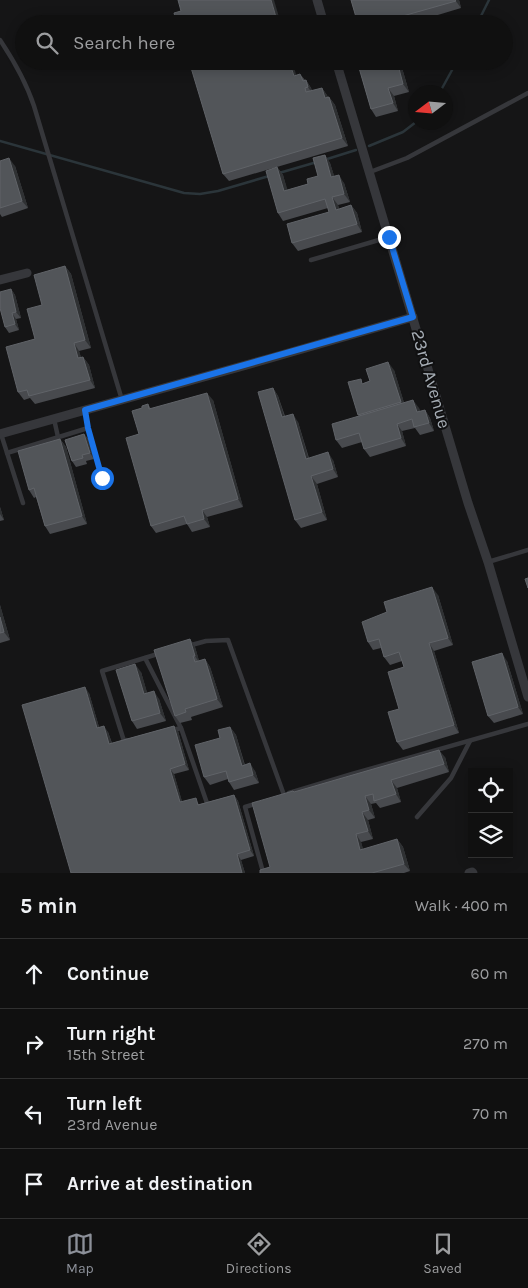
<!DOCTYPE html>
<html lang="en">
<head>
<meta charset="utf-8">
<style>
	body { margin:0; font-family:Karla,sans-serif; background:#1e1e1e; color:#f1f3f6 }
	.controls { position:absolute; right:15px; bottom:15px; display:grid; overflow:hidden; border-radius:0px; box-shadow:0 2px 12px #0003 }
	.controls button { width:45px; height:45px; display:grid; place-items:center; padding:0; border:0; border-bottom:1px solid #303030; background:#101010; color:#f1f3f6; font:25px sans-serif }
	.compass { position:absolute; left:408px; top:85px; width:45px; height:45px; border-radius:50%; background:#101010; box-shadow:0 2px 12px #0003; rotate:254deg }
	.stop { position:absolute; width:15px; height:15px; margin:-11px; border:4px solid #1a73e8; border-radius:50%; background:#fff }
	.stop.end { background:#1a73e8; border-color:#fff; box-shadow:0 1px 5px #0008 }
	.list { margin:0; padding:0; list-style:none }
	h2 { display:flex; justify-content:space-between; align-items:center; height:65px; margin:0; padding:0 20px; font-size:21px }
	h2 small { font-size:16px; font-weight:400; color:#9c9d9f }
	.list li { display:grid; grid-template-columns:32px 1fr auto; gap:15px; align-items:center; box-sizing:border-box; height:70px; padding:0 20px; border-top:1px solid #303030 }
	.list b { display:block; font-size:19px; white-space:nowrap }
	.list p { margin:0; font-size:16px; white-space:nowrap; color:#9c9d9f }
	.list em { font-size:16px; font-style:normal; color:#9c9d9f }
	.icon { flex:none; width:28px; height:28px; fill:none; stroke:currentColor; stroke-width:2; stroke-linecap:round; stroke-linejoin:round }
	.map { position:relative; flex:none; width:528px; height:873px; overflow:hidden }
	.search { position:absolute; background:#101010; box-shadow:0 2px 12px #0003; left:15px; right:15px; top:15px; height:55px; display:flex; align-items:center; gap:12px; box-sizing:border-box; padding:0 18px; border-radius:28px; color:#9c9d9f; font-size:19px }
	.sheet { height:345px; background:#101010 }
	nav { display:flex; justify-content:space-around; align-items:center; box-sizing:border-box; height:70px; border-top:1px solid #303030; background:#101010; font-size:14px; color:#9c9d9f }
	nav a { display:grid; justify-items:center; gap:2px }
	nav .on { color:#8c9099 }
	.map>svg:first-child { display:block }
</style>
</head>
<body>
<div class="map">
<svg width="528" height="873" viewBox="0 0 528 873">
	<rect width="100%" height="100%" fill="#151516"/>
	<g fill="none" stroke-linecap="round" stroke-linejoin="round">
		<g stroke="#2b353a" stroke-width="2.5">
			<polyline points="477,24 489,0"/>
			<polyline points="440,92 457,61"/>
			<polyline points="0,141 184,193 200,194 218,191 269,176"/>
			<polyline points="369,146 403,132 416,122"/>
			<polyline points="324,160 356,150"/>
			<polyline points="279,173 317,162"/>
		</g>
		<g stroke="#36373b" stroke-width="4.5">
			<path d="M0,40c14,21 26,42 34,66l88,294"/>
			<polyline points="370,172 407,158 528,93"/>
			<polyline points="311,260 389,237"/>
			<polyline points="85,410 88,428 102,478"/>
			<polyline points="54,419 58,437"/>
			<polyline points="1,434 23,503"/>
			<polyline points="7,453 88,428"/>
			<polyline points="488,562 528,550"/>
			<polyline points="188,646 206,641 228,640 284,795"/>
			<polyline points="145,658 181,728"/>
			<polyline points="173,730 181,728 208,806"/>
			<polyline points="126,740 124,741 102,671 161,653"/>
			<polyline points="289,793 352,774 528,724"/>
			<polyline points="258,803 245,807 263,872 262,873"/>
			<polyline points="417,817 451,778 470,741"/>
		</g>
		<g stroke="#36373b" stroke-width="9">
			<polyline points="317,0 324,24"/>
			<polyline points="336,61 468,503 488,562 528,697"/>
			<polyline points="0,280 27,273"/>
			<polyline points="0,434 271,358 413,317"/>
			<polyline points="469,873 472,872 473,873"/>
		</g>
	</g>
	<g fill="#484a4e">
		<polygon points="351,0 459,0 461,8 408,24 358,24"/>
		<polygon points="357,61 400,61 409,92 394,96 398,111 376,117 371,109"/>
		<polygon points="300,74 305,80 306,80 311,88 312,91 322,88 328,97 329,97 335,105 348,146 229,181 223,174 297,75"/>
		<polygon points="325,155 330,163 334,176 344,183 350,202 338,205 339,209 351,205 357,213 362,232 298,251 292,243 329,212 328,208 283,221 278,213 277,167 283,175 287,190 308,184 318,176"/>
		<polygon points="0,161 15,166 28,208 2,217 0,214"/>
		<polygon points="65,266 71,274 91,348 79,351 81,358 83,357 89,365 95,388 35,404 30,398 24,400 18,392 35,339 42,305"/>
		<polygon points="11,289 15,295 21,318 16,319 19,330 9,333 5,327"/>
		<polygon points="394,370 404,403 419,408 420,412 425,410 430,418 434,431 420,435 415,428 402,431 406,446 370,457 364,449 362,442 342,448 336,440 359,416 358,415 364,383 370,381"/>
		<polygon points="273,388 278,396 285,416 298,422 309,458 333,460 338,477 317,484 327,520 301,528 295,520"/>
		<polygon points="213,400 243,507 207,517 210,527 192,532 187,524 156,533 151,526 139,434 148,404 151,409"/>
		<polygon points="84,434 89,440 94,459 86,461 87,464 76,467 72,461"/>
		<polygon points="60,439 66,447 87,524 50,534 45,526 36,497 34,498 29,490"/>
		<polygon points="0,507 4,520 0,521"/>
		<polygon points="438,595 453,645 434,651 459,733 403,750 397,742 399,709 404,667 402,661 390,665 384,657 381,648 373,650 368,642"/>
		<polygon points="0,605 10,640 0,643"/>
		<polygon points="190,639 195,647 199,661 205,659 210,667 223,707 191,717 192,720 180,723 175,716"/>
		<polygon points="507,661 523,714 494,723 488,716"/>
		<polygon points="141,672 147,693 159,699 166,721 137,729 132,721"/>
		<polygon points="89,693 99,727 108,732 112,743 174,726 178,731 189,770 174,774 182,802 200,804 234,795 238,801 254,856 241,860 245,873 71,873"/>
		<polygon points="230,727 236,735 245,765 255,771 259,783 234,790 229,782 228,779 210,785 204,777 220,738"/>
		<polygon points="445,757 449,772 397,788 401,802 380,808 376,803 371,804 375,818 368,820 373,839 361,842 363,850 397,839 403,847 410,871 404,873 260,873 270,867 294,792"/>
	</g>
	<g fill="#2f3133">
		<polygon points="271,0 274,0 281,24 278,24"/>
		<polygon points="455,0 459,0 461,8"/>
		<polygon points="289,61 292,61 299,84 294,76"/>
		<polygon points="397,61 400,61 409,92 403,84"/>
		<polygon points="306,80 311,88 313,95 308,87"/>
		<polygon points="322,88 327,95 330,106 325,98"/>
		<polygon points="388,88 394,96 398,111 393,103"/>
		<polygon points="329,97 335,105 348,146 342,138"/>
		<polygon points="325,155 330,163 337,185 331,177"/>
		<polygon points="9,158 15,166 28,208 22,201"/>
		<polygon points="277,167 283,175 290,198 284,191"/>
		<polygon points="339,175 344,183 350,202 344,194"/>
		<polygon points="332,197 338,205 341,218 336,210"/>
		<polygon points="351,205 357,213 362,232 357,224"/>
		<polygon points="65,266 71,274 91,348 85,340"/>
		<polygon points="11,289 15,295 21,318 16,312"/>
		<polygon points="12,313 16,319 19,330 15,324"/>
		<polygon points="74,343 79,351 84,366 78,358"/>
		<polygon points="83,357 89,365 95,388 90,380"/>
		<polygon points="388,362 394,370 406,409 401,402"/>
		<polygon points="273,388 278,396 287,425 282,417"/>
		<polygon points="207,393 213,400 243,507 238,499"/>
		<polygon points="413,400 419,408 423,420 417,412"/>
		<polygon points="425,410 430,418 434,431 429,423"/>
		<polygon points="293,414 298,422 311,467 306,459"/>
		<polygon points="397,424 402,431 406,446 401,438"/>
		<polygon points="84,434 89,440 94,459 90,453"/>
		<polygon points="60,439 66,447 87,524 82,516"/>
		<polygon points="328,452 333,460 338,477 333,469"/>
		<polygon points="311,476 317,484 327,520 322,512"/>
		<polygon points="0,507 4,520 0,514"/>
		<polygon points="202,510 207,517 210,527 204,519"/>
		<polygon points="432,587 438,595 453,645 448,638"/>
		<polygon points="0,605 10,640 4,632 0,617"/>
		<polygon points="190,639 195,647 200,664 195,656"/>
		<polygon points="429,643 434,651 459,733 454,725"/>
		<polygon points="502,653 507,661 523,714 518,707"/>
		<polygon points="205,659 210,667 223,707 217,699"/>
		<polygon points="135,664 141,672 150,702 144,694"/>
		<polygon points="85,687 89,693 101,734 97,728"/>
		<polygon points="154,691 159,699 166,721 160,713"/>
		<polygon points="104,726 108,732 114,750 109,744"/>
		<polygon points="174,726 178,731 189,770 185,764"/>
		<polygon points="230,727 236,735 247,774 242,766"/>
		<polygon points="439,750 445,757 449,772 444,764"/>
		<polygon points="250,763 255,771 259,783 253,775"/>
		<polygon points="170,769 174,774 184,808 180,802"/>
		<polygon points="391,780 397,788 401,802 396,794"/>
		<polygon points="234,795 238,801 254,856 250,850"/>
		<polygon points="365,796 371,804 375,818 369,810"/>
		<polygon points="362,812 368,820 373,839 368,831"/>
		<polygon points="356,834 361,842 366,858 360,850"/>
		<polygon points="397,839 403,847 410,871 404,864"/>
		<polygon points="237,854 241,860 245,873 242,873"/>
	</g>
	<g fill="#525559" stroke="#606368">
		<polygon points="178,0 271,0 278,24 177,24 174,13 181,11"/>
		<polygon points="351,0 455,0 456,1 385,21 386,24 358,24"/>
		<polygon points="189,61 289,61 294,76 300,74 303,81 306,80 308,87 305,88 306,92 322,88 325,98 329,97 342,138 223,174"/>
		<polygon points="357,61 397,61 403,84 388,88 393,103 371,109"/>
		<polygon points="325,155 331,177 339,175 344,194 332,197 336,210 351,205 357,224 292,243 287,224 329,212 325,199 278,213 266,171 277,167 284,191 308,184 307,179 318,176 313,158"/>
		<polygon points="9,158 22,201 0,208 0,161"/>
		<polygon points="65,266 85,340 74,343 78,358 83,357 90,380 29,396 27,390 18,392 6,347 35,339 27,309 42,305 34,275"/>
		<polygon points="11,289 16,312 12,313 15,324 5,327 0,308 0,292"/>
		<polygon points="388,362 401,402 358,415 348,382 361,379 362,384 370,381 366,369"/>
		<polygon points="273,388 282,417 293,414 306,459 328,452 333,469 311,476 322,512 295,520 258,392"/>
		<polygon points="207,393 238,499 202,510 204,519 187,524 184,516 151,526 126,438 139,434 132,411 142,408 142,406 148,404 149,409"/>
		<polygon points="413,400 417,412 425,410 429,423 414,427 412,419 397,424 401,438 364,449 359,433 336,440 332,424"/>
		<polygon points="84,434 90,453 82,455 83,458 72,461 65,440"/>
		<polygon points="60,439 82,516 45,526 34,488 29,490 18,451"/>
		<polygon points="528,578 528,588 525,579"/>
		<polygon points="432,587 448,638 429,643 454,725 397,742 388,712 399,709 388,672 404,667 399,652 384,657 379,639 368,642 362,622 387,612 384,602"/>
		<polygon points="0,617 4,632 0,633"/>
		<polygon points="190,639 195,656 193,656 195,662 205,659 217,699 185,709 186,712 175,716 154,650"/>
		<polygon points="502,653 518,707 488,716 472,662"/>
		<polygon points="135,664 144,694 154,691 160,713 132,721 116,670"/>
		<polygon points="85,687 97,728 104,726 109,744 174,726 185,764 170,769 180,802 196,798 198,805 234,795 250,850 237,854 242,873 71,873 22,705"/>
		<polygon points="230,727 242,766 250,763 253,775 229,782 226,771 204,777 195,745 220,738 218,730"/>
		<polygon points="439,750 444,764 391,780 396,794 374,801 373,794 365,796 369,810 362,812 368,831 356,834 360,850 397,839 404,864 372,873 260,873 260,870 270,867 252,803 293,791 294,792"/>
	</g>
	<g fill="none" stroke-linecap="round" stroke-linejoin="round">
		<polyline stroke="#1a73e8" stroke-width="6" points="102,478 88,428 85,410 413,317 389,237"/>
	</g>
	<g text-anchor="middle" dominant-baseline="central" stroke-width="4" stroke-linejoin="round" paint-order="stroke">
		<g font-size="18" fill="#a7aeb6" stroke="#101011">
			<text transform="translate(431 379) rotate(74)">23rd Avenue</text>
		</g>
	</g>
</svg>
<div class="controls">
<button><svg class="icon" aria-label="locate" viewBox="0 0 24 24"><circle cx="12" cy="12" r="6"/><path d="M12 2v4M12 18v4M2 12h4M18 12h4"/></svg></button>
<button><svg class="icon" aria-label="layers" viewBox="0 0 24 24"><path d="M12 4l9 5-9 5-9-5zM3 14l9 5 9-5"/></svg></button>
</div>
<svg class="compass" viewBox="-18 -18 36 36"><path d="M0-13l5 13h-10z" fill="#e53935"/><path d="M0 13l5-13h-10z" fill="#9c9d9f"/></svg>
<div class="stop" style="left:102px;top:478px"></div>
<div class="stop end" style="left:389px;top:237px"></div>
<div class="search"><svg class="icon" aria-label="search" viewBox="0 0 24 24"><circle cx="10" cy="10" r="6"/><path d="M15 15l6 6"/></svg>Search here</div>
</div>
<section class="sheet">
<h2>5 min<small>Walk · 400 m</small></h2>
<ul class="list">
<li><svg class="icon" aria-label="ahead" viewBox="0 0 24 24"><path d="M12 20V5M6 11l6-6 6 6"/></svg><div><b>Continue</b></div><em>60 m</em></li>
<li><svg class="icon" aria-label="right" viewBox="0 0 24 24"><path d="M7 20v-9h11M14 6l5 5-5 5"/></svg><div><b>Turn right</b><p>15th Street</p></div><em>270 m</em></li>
<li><svg class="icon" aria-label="left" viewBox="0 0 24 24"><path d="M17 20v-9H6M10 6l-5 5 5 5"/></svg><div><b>Turn left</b><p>23rd Avenue</p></div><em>70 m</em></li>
<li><svg class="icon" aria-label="arrive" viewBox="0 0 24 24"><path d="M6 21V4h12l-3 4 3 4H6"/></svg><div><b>Arrive at destination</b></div></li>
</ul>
</section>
<nav>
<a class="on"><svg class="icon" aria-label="map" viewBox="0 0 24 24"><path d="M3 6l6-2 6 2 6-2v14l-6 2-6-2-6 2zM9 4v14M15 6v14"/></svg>Map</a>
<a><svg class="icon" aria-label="directions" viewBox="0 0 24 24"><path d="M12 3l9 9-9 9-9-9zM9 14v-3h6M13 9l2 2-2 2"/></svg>Directions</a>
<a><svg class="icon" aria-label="saved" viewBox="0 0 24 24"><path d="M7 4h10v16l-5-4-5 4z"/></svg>Saved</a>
</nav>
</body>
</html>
